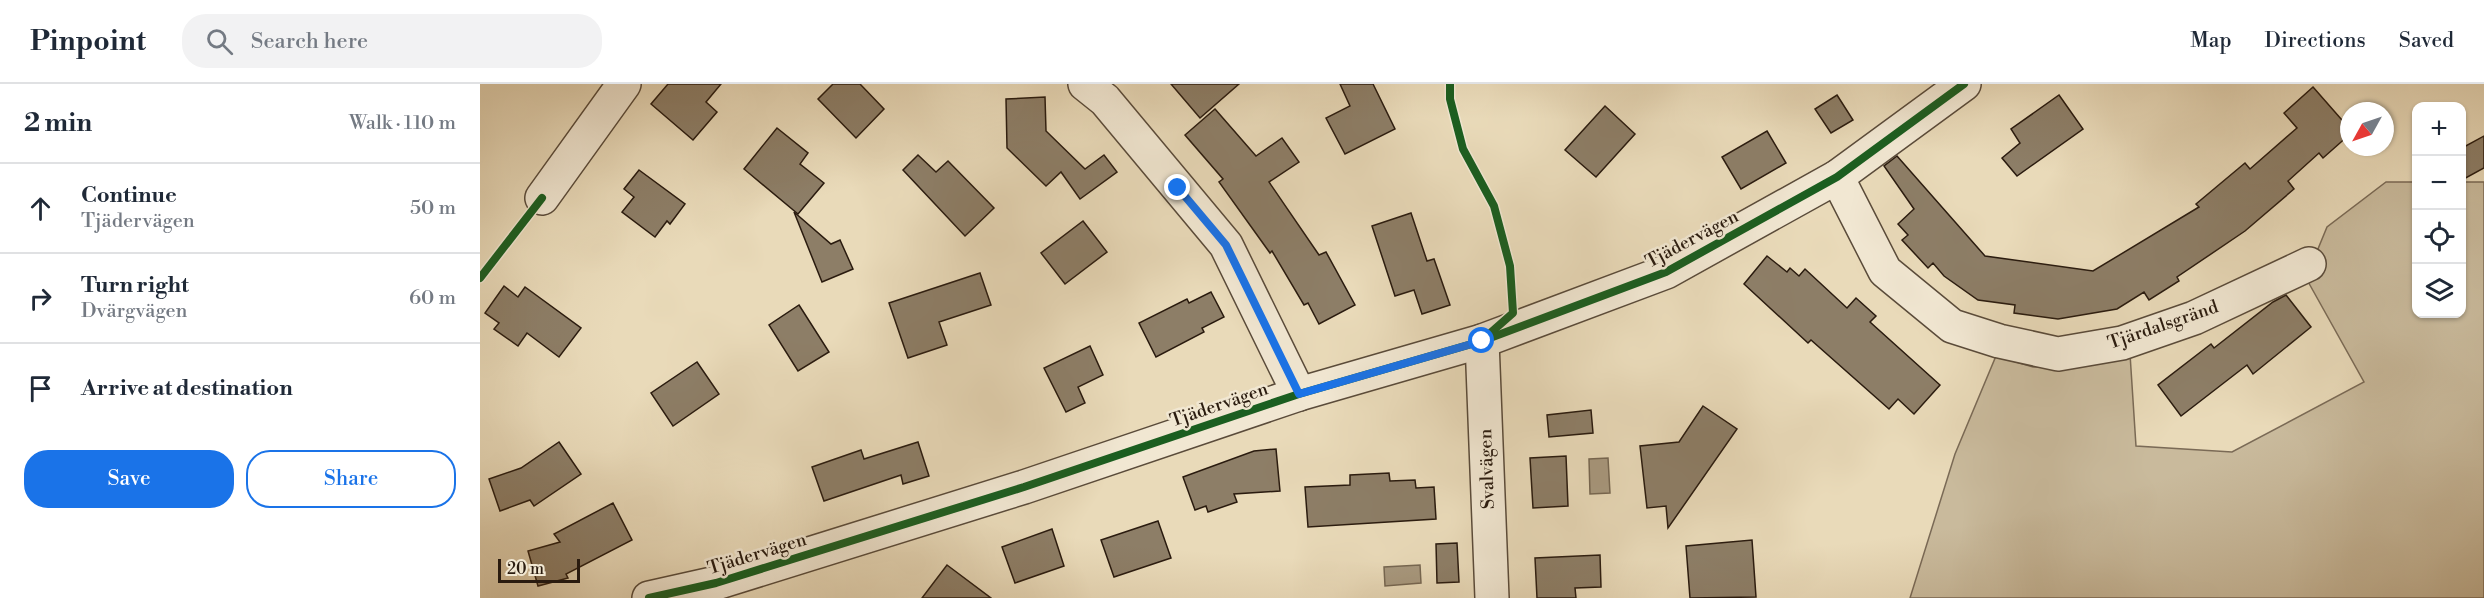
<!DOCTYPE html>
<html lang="en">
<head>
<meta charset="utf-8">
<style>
	body { margin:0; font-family:"Libre Bodoni",serif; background:#f2f2f3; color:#1f2937 }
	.controls { position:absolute; right:18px; top:18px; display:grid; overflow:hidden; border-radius:12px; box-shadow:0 2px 4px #0004 }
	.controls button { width:54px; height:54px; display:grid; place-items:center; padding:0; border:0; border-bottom:2px solid #e0e1e3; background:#fff; color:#1f2937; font:30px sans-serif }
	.compass { position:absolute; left:1860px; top:18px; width:54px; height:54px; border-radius:50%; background:#fff; box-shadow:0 2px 4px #0004; rotate:230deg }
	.scale { position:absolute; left:18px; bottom:15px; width:82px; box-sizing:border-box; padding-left:6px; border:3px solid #2a1b0f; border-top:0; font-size:16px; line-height:21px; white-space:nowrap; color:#2a1b0f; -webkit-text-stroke:4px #f1e7d2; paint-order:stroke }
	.stop { position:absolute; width:18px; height:18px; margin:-14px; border:4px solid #1a73e8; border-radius:50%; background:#fff }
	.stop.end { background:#1a73e8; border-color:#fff; box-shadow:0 2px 6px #0008 }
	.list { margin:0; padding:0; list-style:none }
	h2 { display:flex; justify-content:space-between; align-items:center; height:78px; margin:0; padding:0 24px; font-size:26px }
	h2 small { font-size:20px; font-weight:400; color:#747a83 }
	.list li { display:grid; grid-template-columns:39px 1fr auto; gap:18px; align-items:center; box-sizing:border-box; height:90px; padding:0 24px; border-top:2px solid #e0e1e3 }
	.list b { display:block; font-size:22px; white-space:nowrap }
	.list p { margin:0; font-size:20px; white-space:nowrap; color:#747a83 }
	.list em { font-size:20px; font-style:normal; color:#747a83 }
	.actions { display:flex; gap:12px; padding:18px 24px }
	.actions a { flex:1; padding:14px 0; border:2px solid #1a73e8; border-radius:24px; text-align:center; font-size:21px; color:#1a73e8 }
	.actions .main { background:#1a73e8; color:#fff }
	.icon { flex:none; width:33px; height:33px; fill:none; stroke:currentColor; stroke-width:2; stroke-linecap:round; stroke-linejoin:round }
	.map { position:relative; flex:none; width:2004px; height:514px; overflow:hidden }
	header { display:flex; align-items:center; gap:36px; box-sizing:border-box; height:84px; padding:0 30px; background:#fff; border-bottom:2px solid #e0e1e3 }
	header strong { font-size:28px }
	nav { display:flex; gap:33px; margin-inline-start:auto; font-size:21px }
	.search { width:420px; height:54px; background:#f2f2f3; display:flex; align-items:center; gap:15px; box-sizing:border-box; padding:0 21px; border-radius:24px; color:#747a83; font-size:22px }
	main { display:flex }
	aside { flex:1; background:#fff }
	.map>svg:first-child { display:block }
</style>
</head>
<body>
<header>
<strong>Pinpoint</strong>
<div class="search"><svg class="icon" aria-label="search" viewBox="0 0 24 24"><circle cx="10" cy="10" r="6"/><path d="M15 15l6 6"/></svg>Search here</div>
<nav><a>Map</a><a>Directions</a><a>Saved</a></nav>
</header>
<main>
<aside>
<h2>2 min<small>Walk · 110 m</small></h2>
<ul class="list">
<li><svg class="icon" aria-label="ahead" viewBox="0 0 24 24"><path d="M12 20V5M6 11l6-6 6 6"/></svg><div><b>Continue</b><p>Tjädervägen</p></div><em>50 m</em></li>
<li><svg class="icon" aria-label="right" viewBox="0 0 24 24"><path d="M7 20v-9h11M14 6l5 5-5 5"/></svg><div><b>Turn right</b><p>Dvärgvägen</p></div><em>60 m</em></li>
<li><svg class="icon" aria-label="arrive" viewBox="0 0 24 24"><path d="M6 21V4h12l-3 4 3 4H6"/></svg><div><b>Arrive at destination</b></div></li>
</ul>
<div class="actions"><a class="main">Save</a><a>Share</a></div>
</aside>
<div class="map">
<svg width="2004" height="514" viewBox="0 0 2004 514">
	<rect width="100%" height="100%" fill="#e9dab9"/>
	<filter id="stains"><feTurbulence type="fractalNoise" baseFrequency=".00333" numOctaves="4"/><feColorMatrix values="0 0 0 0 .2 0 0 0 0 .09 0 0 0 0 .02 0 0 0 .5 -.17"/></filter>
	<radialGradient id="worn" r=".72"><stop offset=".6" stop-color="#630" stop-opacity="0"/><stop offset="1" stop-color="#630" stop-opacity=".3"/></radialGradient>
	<polygon fill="#c9ba9c" stroke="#7a6a56" stroke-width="1.5" points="1906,98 1936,98 1936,230 1982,230 1982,98 2004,98 2004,514 1430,514 1475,370 1516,272 1553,283 1597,282 1650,270 1656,362 1752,368 1884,298 1826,194 1847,143"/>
	<g fill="#a8997f" stroke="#766752" stroke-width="1.5">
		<polygon points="1128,374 1130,409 1110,410 1109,375"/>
		<polygon points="940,481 941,499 905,502 904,483"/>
	</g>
	<g fill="#8d7e67" stroke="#2a1b0f" stroke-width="1.5">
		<polygon points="188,0 241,0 226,18 237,28 213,56 171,20"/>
		<polygon points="353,0 380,0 404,25 376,54 338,15"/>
		<polygon points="691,0 759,0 720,34"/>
		<polygon points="860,0 893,0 915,45 865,70 846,34 870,22"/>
		<polygon points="1833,3 1869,44 1869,51 1843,74 1839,69 1808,97 1814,105 1765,147 1697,193 1699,197 1669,216 1664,208 1637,225 1578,235 1534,229 1535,221 1498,216 1464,192 1453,179 1448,184 1422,156 1428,151 1418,140 1434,125 1404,82 1417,72 1505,172 1613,187 1719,123 1716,120 1765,79 1770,85 1817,44 1804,29"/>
		<polygon points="1357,11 1373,36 1351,49 1335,25"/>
		<polygon points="1579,11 1603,45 1537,92 1522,74 1540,59 1531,45"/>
		<polygon points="565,13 566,47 605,85 624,71 637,88 600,115 581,88 566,102 527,64 526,15"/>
		<polygon points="1125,22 1155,50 1116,93 1085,66"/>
		<polygon points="735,25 776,72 802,54 819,78 789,98 839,171 846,168 875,221 839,240 828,219 824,221 792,167 790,169 739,98 743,95 705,51"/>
		<polygon points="297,44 328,69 320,80 344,99 318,130 264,85"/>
		<polygon points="1287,47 1306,79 1261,105 1242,73"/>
		<polygon points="2004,52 2004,84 1982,96 1982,64"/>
		<polygon points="438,71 456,88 468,77 514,124 485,152 423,86"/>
		<polygon points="159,86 205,120 190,140 187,137 175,153 142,128 154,113 144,105"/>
		<polygon points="314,128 351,160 360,156 373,185 342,198"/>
		<polygon points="931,129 947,177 954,175 970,221 942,230 934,206 915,212 892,142"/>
		<polygon points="603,137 627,168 585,200 561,169"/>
		<polygon points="1287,172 1307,188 1310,184 1319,192 1325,185 1367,224 1376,214 1396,232 1390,238 1460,301 1434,330 1418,315 1409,325 1331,256 1328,259 1264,200"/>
		<polygon points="500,189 511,221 459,238 467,261 428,274 409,219"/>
		<polygon points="24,202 38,213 45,203 101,244 79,273 47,249 38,262 14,245 19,239 5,229"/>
		<polygon points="731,208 744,233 722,244 724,248 676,273 659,239 707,215 709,219"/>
		<polygon points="1806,211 1831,243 1773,290 1767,281 1701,332 1678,301 1731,260 1734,264 1793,218"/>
		<polygon points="319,221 349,268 318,287 289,241"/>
		<polygon points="610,262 623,291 598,303 605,319 586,328 564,284"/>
		<polygon points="217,278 239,310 193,342 171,309"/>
		<polygon points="1223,322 1257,345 1188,444 1186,422 1167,424 1160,362 1199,358"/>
		<polygon points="1111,326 1113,349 1069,353 1067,331"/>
		<polygon points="79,358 101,390 54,422 50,416 20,427 9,395 41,384"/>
		<polygon points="438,358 449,392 423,400 421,391 344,417 332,383 381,366 384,375"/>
		<polygon points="796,365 800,407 754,410 757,418 728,428 726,422 715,426 703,393 774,367"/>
		<polygon points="1086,372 1088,422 1053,424 1050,374"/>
		<polygon points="909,389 910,397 935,396 936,404 954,403 956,435 828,443 825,403 870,401 870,391"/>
		<polygon points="133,419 152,456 86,490 88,494 58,502 48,467 80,458 74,450"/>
		<polygon points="678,437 691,474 634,493 621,456"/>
		<polygon points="572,445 584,482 535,499 522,463"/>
		<polygon points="1272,456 1276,513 1210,514 1206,462"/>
		<polygon points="977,459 979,498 957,499 956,460"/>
		<polygon points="1120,471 1121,503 1095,504 1096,514 1057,514 1055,474"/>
		<polygon points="467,481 511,514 442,514"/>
	</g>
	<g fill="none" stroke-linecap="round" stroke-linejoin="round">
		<g stroke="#5a4b3a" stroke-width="36">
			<g id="street">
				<polyline points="605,0 625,16 746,161 819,310"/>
				<polyline points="1357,93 1405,187 1472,242 1519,257 1578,270 1642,259 1714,234 1829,180"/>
				<polyline points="62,114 144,0"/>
				<polyline points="1002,257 1012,514"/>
				<polyline points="169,514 236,499 544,403 819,310 1002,257 1186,188 1357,93 1484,0"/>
			</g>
		</g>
		<use href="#street" stroke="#f1e7d2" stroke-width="33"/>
		<g stroke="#f1e7d2" stroke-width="11">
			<g id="cycleway">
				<polyline points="970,0 970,15 983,65 1014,122 1030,182 1033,229 1008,251"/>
				<polyline points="0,194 62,114"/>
				<polyline points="169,514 236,499 544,403 819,310 1002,257 1186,188 1357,93 1484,0"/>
			</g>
		</g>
		<use href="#cycleway" stroke="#1b5e20" stroke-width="8"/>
	</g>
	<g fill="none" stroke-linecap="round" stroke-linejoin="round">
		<polyline stroke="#1a73e8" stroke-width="8" points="698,104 746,161 819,310 1002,257"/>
	</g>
	<g text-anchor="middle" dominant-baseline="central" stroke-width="5" stroke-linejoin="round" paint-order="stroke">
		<g font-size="18" fill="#2a1b0f" stroke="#f1e7d2">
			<text transform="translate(1212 155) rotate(-28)">Tjädervägen</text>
			<text transform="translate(1683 241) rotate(-19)">Tjärdalsgränd</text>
			<text transform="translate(739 321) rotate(-19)">Tjädervägen</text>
			<text transform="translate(1007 385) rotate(-92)">Svalvägen</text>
			<text transform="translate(277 470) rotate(-17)">Tjädervägen</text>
		</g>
	</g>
	<rect width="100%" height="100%" filter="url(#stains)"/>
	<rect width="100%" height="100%" fill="url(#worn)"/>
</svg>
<div class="controls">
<button>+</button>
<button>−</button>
<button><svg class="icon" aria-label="locate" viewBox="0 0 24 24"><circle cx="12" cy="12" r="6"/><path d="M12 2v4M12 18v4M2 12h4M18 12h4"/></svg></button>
<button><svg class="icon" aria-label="layers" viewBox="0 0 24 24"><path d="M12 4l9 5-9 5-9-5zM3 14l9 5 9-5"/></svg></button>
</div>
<svg class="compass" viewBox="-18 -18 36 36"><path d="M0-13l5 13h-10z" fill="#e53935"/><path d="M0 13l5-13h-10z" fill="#747a83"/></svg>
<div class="scale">20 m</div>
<div class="stop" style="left:1002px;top:257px"></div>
<div class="stop end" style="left:698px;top:104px"></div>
</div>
</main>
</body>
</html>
